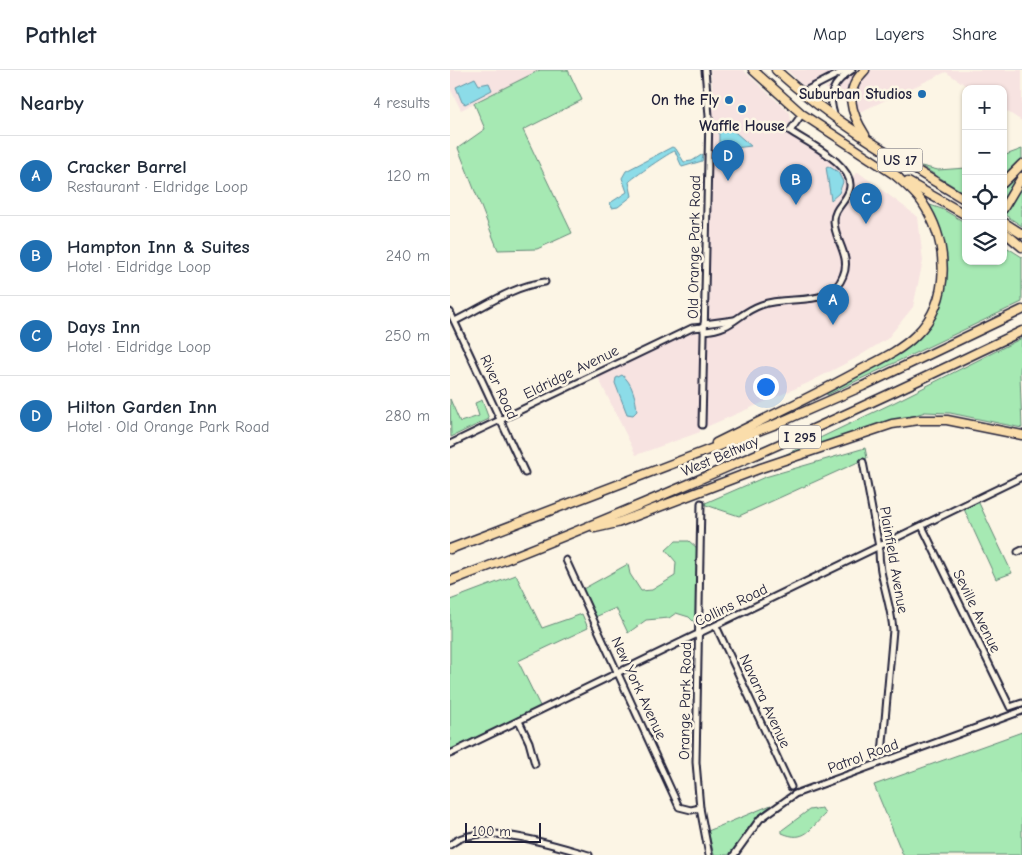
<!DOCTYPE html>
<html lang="en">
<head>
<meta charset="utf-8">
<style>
	body { margin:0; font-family:"Comic Neue",sans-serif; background:#f2f2f3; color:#1f2937 }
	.controls { position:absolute; right:15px; top:15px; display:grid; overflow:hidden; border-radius:10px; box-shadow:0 1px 4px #0004 }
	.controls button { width:45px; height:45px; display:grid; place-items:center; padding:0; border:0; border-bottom:1px solid #e0e1e3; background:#fff; color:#1f2937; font:25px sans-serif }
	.scale { position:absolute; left:15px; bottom:12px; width:76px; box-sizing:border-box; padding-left:5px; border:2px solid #22223b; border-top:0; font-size:14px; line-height:18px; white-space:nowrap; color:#22223b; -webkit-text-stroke:4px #fcf5e5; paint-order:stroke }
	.you { position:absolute; left:315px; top:316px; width:18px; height:18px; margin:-12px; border:4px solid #fff; border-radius:50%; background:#1a73e8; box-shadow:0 0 0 8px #1a73e833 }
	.badge { display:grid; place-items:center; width:32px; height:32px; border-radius:50%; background:#1f6fb2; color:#fff; font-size:16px; font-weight:700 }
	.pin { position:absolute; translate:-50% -41px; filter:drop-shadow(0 1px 2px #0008) }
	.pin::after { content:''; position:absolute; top:26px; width:18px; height:15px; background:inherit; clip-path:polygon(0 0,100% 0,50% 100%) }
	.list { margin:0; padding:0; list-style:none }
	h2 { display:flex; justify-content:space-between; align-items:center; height:65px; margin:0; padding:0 20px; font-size:21px }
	h2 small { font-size:16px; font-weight:400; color:#747a83 }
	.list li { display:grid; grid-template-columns:32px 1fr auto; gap:15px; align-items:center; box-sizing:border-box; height:80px; padding:0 20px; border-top:1px solid #e0e1e3 }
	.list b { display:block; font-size:19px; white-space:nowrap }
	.list p { margin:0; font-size:16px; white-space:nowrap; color:#747a83 }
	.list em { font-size:16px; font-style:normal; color:#747a83 }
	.icon { flex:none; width:28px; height:28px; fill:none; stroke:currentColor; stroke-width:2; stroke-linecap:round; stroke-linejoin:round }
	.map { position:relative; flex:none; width:572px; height:785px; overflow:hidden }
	header { display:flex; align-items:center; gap:30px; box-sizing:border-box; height:70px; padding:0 25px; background:#fff; border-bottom:1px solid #e0e1e3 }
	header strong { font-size:24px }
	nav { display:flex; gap:28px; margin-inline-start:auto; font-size:18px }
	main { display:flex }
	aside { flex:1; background:#fff }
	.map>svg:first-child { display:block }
</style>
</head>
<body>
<header>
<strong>Pathlet</strong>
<nav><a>Map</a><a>Layers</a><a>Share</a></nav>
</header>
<main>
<aside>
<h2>Nearby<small>4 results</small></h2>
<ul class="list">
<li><span class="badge">A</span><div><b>Cracker Barrel</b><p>Restaurant · Eldridge Loop</p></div><em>120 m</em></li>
<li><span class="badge">B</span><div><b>Hampton Inn &amp; Suites</b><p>Hotel · Eldridge Loop</p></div><em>240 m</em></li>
<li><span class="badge">C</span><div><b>Days Inn</b><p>Hotel · Eldridge Loop</p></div><em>250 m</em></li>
<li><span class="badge">D</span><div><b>Hilton Garden Inn</b><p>Hotel · Old Orange Park Road</p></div><em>280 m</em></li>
</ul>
</aside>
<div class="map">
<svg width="572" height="785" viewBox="0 0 572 785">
	<rect width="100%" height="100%" fill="#fcf5e5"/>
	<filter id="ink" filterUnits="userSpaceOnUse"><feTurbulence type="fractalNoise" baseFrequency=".02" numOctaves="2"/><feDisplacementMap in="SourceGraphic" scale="10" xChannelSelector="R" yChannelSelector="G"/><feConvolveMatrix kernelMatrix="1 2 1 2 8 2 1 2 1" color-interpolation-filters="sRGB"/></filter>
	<g filter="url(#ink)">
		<g fill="#f7e3e1">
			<polygon points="0,0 90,0 11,40 0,18"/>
			<polygon points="260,0 293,0 340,43 341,52 334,60 390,97 398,110 397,119 382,144 381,156 392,188 393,198 385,213 373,222 331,227 307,233 281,248 259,251 262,44 264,30"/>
			<polygon points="337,0 392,0 362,16 353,16"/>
			<polygon points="409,0 572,0 572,51 553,39 553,19 521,19 496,2 410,42 375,18"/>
			<polygon points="408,102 468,147 473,191 463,237 437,269 406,288 358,313 256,357 258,265 281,257 310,239 321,235 371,229 382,224 392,215 398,203 398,187 387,156 388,143 402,123 402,107"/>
			<polygon points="244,260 252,265 250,362 186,385 148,307"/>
		</g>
		<g fill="#a6e9b3" stroke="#648677">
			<polygon points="90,0 118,0 132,30 73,60 122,163 87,179 48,180 8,78 35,59 24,33"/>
			<polygon points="572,79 572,104 553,135 553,86"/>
			<polygon points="471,96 488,100 516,98 516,124"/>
			<polygon points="572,113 572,156 555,145"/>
			<polygon points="477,134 492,139 516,153 516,191 553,191 553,175 572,187 572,232 377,325 376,321 472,262 495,203"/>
			<polygon points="572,268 570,304 572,358 500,343 475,342 326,389 443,333"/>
			<polygon points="0,329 10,352 29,346 25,333 32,330 39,349 1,367"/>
			<polygon points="415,378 417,388 289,446 253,434 315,407"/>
			<polygon points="528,431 562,503 546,509 514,439"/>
			<polygon points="226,471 239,471 247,478 246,554 239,547 226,543 219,548 196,550 178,563 166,538 145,547 133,519 178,494 180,504 191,521 202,520 225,506 226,492 216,480"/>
			<polygon points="66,505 92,558 132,544 138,558 68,591 91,638 0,682 0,530"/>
			<polygon points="572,662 572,785 453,785 424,715"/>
			<polygon points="321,735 305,749 279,785 264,785 258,761"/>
			<path d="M372,738l3,6c-15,15 -20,29 -43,19v-3l27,-20z"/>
		</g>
		<g fill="#8cdce8" stroke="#6292a3">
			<polygon points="25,8 29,15 39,13 42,20 15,34 12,32 6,17"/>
			<polygon points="279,57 301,76 269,80 269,62"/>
			<path d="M222,77l4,2 8,13 8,-1 11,-7 -1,7 -20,6 -7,-16c-4,0 -44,28 -46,31l3,14 -14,11 -6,1 -2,-5 17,-11 -5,-14 4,-7z"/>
			<polygon points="378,96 388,102 393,112 389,123 381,130 376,97"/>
			<path d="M172,305c10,7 14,24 15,36l-4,4 -6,-1 -12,-31 1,-5z"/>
		</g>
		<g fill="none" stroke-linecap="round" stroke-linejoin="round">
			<g stroke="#22223b" stroke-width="9">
				<g id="minor">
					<polyline points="353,22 392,2 399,1"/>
					<path d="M385,47c-8,-22 -3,-34 17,-47"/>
					<polyline points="0,242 75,403"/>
					<path d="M5,251c29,-14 57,-35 90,-39"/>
					<polyline points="254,254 284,250"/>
					<path d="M254,261c30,-2 32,-17 57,-26 21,-8 44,-2 64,-10 8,-4 15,-11 18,-19 9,-20 -9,-36 -9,-55 0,-13 11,-18 15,-30 9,-25 -41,-48 -59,-60l12,-17"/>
					<polyline points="252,355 259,46 255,0"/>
					<polyline points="0,374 242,258 254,257"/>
					<path d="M413,392l16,85c-1,28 12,55 14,83l-11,124"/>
					<polyline points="251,433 246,692 250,738 259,785"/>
					<polyline points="472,456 560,637 572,633"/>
					<polyline points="568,482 572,480"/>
					<polyline points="116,490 229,737 241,740 250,738"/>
					<polyline points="266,556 341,717"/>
					<polyline points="69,651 79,672 85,694"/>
					<polyline points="0,684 572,407"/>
					<path d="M0,775c29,-26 106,1 139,10"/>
					<polyline points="284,785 310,749 345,724 572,641"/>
				</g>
			</g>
			<g stroke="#22223b" stroke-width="11">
				<g id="highway">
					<polyline points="303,0 352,44 448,107"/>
					<path d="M326,0c57,52 124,91 190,130"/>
					<path d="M415,65c-14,-22 -22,-44 0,-65"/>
					<polyline points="458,112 516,145"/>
					<polyline points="553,113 572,94"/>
					<polyline points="553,139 572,107"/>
					<polyline points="553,152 572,164"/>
					<polyline points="553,161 572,177"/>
					<path d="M266,373c46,-23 93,-45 139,-70 20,-11 44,-21 61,-38 36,-35 33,-93 6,-133 -7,-10 -17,-18 -27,-27"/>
					<polyline points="145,458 167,453 311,398 442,354 469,350 497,350 572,365"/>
					<polyline points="0,479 326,354 413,316 572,240"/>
					<path d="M0,511c195,-74 384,-159 572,-250"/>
				</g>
			</g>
			<use href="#minor" stroke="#fcf5e5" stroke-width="5"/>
			<use href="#highway" stroke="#faddab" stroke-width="8"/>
		</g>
	</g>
	<g fill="#1f6fb2" stroke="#fcf5e5" stroke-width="2">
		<circle cx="472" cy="24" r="5"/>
		<circle cx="279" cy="30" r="5"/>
		<circle cx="292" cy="39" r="5"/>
	</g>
	<g text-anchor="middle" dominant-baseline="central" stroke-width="5" stroke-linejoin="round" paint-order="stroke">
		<g fill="#fcf5e5" stroke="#63616e" stroke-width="1">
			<rect x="427.5" y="78.5" width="45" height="23" rx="4"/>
			<rect x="329" y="355.5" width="42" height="23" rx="4"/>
		</g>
		<g font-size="14" font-weight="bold" fill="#22223b">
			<text x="450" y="90">US 17</text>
			<text x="350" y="367">I 295</text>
		</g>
		<g font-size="15" font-weight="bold" fill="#22223b" stroke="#fcf5e5" text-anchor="end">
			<text x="462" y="24">Suburban Studios</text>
			<text x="269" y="30">On the Fly</text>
			<text x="292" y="56" text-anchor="middle">Waffle House</text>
		</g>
		<g font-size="15" fill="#22223b" stroke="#fcf5e5">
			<text transform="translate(244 177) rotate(-89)">Old Orange Park Road</text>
			<text transform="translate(121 302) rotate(-26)">Eldridge Avenue</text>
			<text transform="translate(49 317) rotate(65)">River Road</text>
			<text transform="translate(270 386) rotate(-23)">West Beltway</text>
			<text transform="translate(444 490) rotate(80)">Plainfield Avenue</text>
			<text transform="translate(281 535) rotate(-26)">Collins Road</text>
			<text transform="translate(527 541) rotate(64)">Seville Avenue</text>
			<text transform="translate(189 618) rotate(65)">New York Avenue</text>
			<text transform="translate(235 631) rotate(-89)">Orange Park Road</text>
			<text transform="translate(315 631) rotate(65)">Navarra Avenue</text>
			<text transform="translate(413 686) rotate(-20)">Patrol Road</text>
		</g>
	</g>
</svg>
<div class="controls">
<button>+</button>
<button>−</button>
<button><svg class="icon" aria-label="locate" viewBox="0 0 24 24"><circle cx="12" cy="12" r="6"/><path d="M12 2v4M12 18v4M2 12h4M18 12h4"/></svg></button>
<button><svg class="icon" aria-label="layers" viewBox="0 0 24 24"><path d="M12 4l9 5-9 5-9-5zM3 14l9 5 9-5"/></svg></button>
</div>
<div class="scale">100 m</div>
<div class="you"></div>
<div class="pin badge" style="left:383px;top:255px">A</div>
<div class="pin badge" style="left:346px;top:135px">B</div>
<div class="pin badge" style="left:416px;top:154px">C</div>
<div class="pin badge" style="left:278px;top:111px">D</div>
</div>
</main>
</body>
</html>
